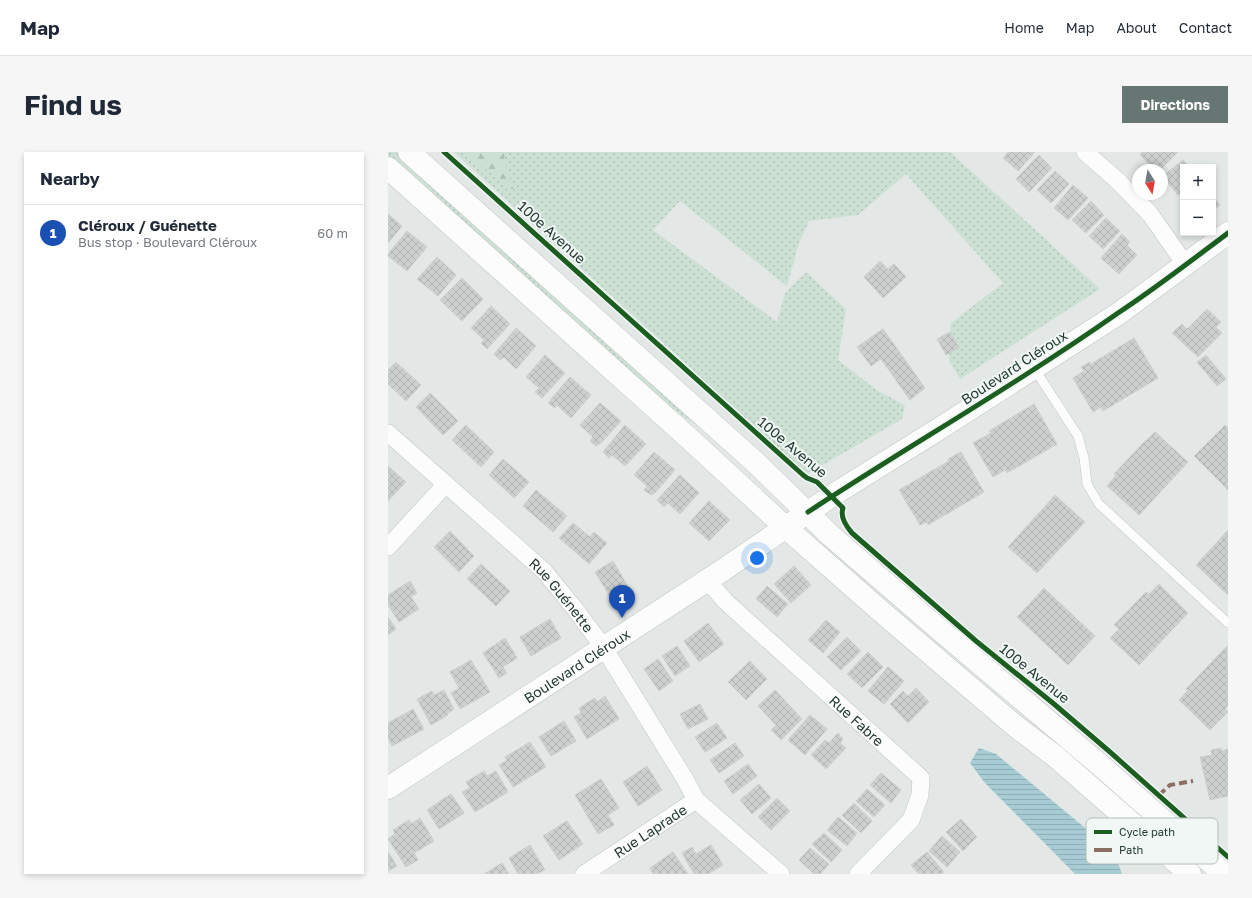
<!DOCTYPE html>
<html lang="en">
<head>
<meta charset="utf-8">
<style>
	body { margin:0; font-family:"Golos Text",sans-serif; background:#f6f6f7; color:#1f2937 }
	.controls { position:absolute; right:12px; top:12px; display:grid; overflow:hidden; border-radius:0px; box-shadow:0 2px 6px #0003 }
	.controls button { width:36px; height:36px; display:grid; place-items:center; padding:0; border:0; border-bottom:1px solid #e0e1e3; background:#fff; color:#1f2937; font:20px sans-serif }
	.compass { position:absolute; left:744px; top:12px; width:36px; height:36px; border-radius:50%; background:#fff; box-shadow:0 2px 6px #0003; rotate:169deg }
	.you { position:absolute; left:369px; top:406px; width:14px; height:14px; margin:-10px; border:3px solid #fff; border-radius:50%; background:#1a73e8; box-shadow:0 0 0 6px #1a73e833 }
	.badge { display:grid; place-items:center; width:26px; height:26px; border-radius:50%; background:#667672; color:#fff; font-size:13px; font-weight:700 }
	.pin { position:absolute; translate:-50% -33px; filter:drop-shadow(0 1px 2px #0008) }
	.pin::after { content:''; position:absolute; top:21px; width:14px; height:12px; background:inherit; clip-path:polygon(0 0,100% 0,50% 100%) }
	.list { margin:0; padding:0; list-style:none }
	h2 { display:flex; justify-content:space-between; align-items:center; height:52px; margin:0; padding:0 16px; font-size:17px }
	h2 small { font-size:13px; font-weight:400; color:#747a83 }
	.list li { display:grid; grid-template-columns:26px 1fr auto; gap:12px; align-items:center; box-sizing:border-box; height:56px; padding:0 16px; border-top:1px solid #e0e1e3 }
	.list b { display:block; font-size:15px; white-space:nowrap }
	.list p { margin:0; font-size:13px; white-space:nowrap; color:#747a83 }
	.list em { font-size:13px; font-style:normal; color:#747a83 }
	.map { position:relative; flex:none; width:840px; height:722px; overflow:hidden; border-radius:0px }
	header { display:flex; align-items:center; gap:24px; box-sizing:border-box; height:56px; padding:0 20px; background:#fff; border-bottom:1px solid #e0e1e3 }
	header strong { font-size:19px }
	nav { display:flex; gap:22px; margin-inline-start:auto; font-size:14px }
	.intro { display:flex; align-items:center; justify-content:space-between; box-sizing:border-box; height:96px; padding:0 24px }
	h1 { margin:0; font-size:28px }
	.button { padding:10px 18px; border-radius:0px; background:#667672; color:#fff; font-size:14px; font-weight:700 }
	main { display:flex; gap:24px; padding:0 24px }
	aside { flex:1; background:#fff; border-radius:0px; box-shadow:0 2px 6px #0003 }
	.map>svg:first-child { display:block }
</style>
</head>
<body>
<header>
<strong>Map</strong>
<nav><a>Home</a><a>Map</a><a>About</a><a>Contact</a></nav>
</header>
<div class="intro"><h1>Find us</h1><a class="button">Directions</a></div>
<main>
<aside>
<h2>Nearby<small></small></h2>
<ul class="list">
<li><span class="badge" style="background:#1a4fb4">1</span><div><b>Cléroux / Guénette</b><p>Bus stop · Boulevard Cléroux</p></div><em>60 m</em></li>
</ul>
</aside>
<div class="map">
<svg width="840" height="722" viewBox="0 0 840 722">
	<defs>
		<pattern id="grass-dots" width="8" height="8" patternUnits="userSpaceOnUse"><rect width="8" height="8" fill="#cde0d4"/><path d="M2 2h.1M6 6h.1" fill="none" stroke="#b0c1b7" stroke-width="1.8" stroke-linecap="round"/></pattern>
		<pattern id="forest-firs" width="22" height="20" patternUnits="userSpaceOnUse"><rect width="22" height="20" fill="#cde0d4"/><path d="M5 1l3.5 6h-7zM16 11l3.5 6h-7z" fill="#b0c1b7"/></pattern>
		<pattern id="water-rules" width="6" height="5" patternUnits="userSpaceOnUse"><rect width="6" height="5" fill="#a7cbd3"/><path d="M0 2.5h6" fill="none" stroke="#8fafb6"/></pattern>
		<pattern id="building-cross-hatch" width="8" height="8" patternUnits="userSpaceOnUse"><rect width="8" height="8" fill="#ccd0cf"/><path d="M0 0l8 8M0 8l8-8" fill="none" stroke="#afb3b2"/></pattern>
	</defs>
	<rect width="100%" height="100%" fill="#e3e8e6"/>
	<g fill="url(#grass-dots)">
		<polygon points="0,0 10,0 317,277 315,278 258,238 0,5"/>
		<polygon points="66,0 562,0 712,137 572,227 561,208 563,171 615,131 518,22 470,63 421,69 411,91 399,134 292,49 265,78 389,170 397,141 418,120 458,157 450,208 490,239 517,253 514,267 419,322"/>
	</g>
	<polygon fill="url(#forest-firs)" points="76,0 118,0 116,6 126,40"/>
	<polygon fill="url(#water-rules)" points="591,596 608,602 702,680 728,705 734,722 687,722 597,631 582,611"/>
	<g fill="url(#building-cross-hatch)" stroke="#ccd1cf">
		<polygon points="620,0 647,0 630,19 615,6"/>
		<polygon points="754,0 790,0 772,18 767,18 752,3"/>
		<polygon points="651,3 664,16 641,40 628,27"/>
		<polygon points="795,8 801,15 795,15 795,39 790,43 775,24"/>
		<polygon points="667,19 681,32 663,51 649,38"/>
		<polygon points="685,33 700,46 680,68 666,56"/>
		<polygon points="825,44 832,53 825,59"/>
		<polygon points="703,49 716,63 698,81 684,68"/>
		<polygon points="0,62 14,74 0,91"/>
		<polygon points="718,66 732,79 715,97 701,84"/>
		<polygon points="19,79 39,95 19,119 0,104 0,102"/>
		<polygon points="734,82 742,90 739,93 749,103 731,122 713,106"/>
		<polygon points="49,105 68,123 50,144 29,127"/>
		<polygon points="492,109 500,117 506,112 518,125 495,146 476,125"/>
		<polygon points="74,126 95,147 74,169 52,148"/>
		<polygon points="103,154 122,172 99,197 93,191 96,188 83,176"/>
		<polygon points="819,157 833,170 828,175 834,181 810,205 784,181 794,172 799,177"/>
		<polygon points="128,176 148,194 128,217 116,205 112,208 106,202"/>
		<polygon points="495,177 537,236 522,248 493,207 483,214 469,195"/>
		<polygon points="562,180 571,196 558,203 549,187"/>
		<polygon points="746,186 770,226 715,259 713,255 705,260 685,226 696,219 693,215 702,210 703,212"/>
		<polygon points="157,203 177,221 154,246 147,240 151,236 138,225"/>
		<polygon points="818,203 838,227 829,234 809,210"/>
		<polygon points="8,210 33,233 18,249 0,232 0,218"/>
		<polygon points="182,225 203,243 183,266 169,253 167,256 160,251 163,248 163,247"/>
		<polygon points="42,241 70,269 55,283 28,255"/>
		<polygon points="212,251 233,269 213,291 208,294 202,289 205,285 192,273"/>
		<polygon points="646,252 669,292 619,321 617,318 605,325 585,291 603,281 601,279"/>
		<polygon points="78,273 106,300 93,315 64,288"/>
		<polygon points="237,273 258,292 237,314 224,303 221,306 215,300"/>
		<polygon points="837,273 840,276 840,338 806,304"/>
		<polygon points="767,280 800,310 751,363 719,334 728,323 726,322 758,288 758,289"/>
		<polygon points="266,300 287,318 267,341 263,343 256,338 259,334 246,323"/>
		<polygon points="573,300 596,340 540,373 539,370 532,373 511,338 561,309 560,307"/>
		<polygon points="115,307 141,330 126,346 101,323"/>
		<polygon points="0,314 18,330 0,349"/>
		<polygon points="292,323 311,341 292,362 280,351 276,355 269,348"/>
		<polygon points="148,338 179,364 165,380 135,354"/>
		<polygon points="667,343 697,370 649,421 620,395"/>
		<polygon points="321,349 342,368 321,389 301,371"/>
		<polygon points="185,371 202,385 206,380 219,391 201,412 171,386"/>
		<polygon points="840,378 840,443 808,413"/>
		<polygon points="62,379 86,404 71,420 46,395"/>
		<polygon points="225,409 245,443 227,453 207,420"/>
		<polygon points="93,412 122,439 108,454 79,427"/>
		<polygon points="406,414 423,433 403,451 386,432"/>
		<polygon points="22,429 29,441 23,445 31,457 11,470 0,453 0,443"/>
		<polygon points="771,432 800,461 751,513 722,486 731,477 726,473 758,440 761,442"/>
		<polygon points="379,434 400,452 389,465 368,447"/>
		<polygon points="656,436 707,484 680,513 629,465"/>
		<polygon points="0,465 8,477 0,483"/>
		<polygon points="162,467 173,486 143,504 132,485"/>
		<polygon points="438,468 452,480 435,501 420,488"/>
		<polygon points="320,471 336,492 311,510 296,489"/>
		<polygon points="459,485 473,499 453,518 439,505"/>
		<polygon points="117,486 129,506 115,515 119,521 111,526 95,501"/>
		<polygon points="289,494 302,514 287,524 274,504"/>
		<polygon points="839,494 840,553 837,557 840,560 822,578 791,548 800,538 798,537"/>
		<polygon points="480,500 495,515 474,536 459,522"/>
		<polygon points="270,507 285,529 271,539 256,517"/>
		<polygon points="83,508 102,540 72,557 63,541 71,536 62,520"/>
		<polygon points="362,509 379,527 358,548 340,530"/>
		<polygon points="500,515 516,529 496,552 480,539"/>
		<polygon points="528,536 541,550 520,571 502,552 515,539 520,544"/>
		<polygon points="56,538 66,557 59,562 60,563 43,573 29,547 44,539 46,543"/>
		<polygon points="387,538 414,567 393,588 383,578 388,573 370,554"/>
		<polygon points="217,544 231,567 199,587 186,565 193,561 191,556 207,546 209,550"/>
		<polygon points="312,552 320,567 300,577 292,562"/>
		<polygon points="25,557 36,577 4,594 0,586 0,571"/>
		<polygon points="422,563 439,577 417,603 400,588"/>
		<polygon points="176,569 188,589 163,604 151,585"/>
		<polygon points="329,571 339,586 317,600 307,585"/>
		<polygon points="450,581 455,587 452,591 458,596 438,617 423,603 437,588 441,591"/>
		<polygon points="142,590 158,615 125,635 111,613 119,608 117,605"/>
		<polygon points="347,591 356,604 331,621 322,608"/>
		<polygon points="833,596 834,599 840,597 840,644 822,648 812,605 824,603 823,598"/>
		<polygon points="360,612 369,624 345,642 336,629"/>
		<polygon points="259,614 274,638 250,654 235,630"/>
		<polygon points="96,619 99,624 108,619 120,640 87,660 74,640 82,636 78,630"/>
		<polygon points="493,621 513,638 503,651 482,633"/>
		<polygon points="213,627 231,656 220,663 226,673 210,682 187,643"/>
		<polygon points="371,632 383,646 364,662 352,648"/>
		<polygon points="479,637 497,653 486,665 468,649"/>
		<polygon points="63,642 76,661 51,677 39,658"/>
		<polygon points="389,646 402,659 383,678 370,665"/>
		<polygon points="466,651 484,669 473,681 454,663"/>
		<polygon points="450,665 469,681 459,694 439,678"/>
		<polygon points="32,666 46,689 26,701 30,708 18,715 0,687 7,682 5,678 21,668 23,672"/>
		<polygon points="573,667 589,685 575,699 558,680"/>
		<polygon points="179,669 195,692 171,708 155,684"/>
		<polygon points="436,681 454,698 443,710 424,692"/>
		<polygon points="554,684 572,700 559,715 541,699"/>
		<polygon points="142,693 157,718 149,722 130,722 121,706"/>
		<polygon points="323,693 335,713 320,722 306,722 294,701 304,695 308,702"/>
		<polygon points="422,696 441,712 432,722 426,722 411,708"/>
		<polygon points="0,700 9,714 0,719"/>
		<polygon points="285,700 300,722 265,722 262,716"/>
		<polygon points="539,700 556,720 553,722 531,722 523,713"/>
		<polygon points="114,711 121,722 96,722"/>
	</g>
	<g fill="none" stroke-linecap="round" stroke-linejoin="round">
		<g stroke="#c0c5c3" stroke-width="10">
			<polyline id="lane" points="646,216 690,284 696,306 699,332 711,352 840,471"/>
		</g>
		<g stroke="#c0c5c3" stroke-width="18">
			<g id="street">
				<polyline points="697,0 730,29 762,62 797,112"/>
				<path id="s1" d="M0,281l156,138 31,38 29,39 81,131 11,21 85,74"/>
				<polyline points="0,395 58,332"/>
				<path id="s2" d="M320,429l17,20 196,177 -1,17 -9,25 -53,54"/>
				<path id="s3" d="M196,722l112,-74"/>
			</g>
		</g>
		<g stroke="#c0c6c3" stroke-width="23">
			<g id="secondary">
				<polyline points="21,0 367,310 442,383 552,478 712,613 836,722"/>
				<polyline points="0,16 304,289 397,375 496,462 626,573 668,605 802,722"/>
				<path id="s4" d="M0,636l332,-216 116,-79 106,-66 176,-113 110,-81"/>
			</g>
		</g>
		<use href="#lane" stroke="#fbfcfb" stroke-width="9"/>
		<use href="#street" stroke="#fbfcfb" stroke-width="17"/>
		<use href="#secondary" stroke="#fbfcfb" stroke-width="22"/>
		<polyline stroke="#8d6e63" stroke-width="4" stroke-dasharray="8 4" stroke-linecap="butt" points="771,643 782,633 805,629"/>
		<g stroke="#f1f7f4" stroke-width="8">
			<g id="cycleway">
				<path d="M56,0l359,323 4,3 10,4 26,26c-3,8 3,18 9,25l124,108 78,63 56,48 118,105"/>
				<path d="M420,360c102,-67 209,-128 310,-199 38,-25 74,-53 110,-80"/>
			</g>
		</g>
		<use href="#cycleway" stroke="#1b5e20" stroke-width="5"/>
	</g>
	<g text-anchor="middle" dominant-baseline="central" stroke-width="4" stroke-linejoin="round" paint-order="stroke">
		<g font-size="14" fill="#233934" stroke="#f1f7f4">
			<text transform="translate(164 80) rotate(42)">100e Avenue</text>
			<text transform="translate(626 215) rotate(-33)">Boulevard Cléroux</text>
			<text transform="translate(405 295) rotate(40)">100e Avenue</text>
			<text stroke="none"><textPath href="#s1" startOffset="238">Rue Guénette</textPath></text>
			<text stroke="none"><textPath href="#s4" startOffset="225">Boulevard Cléroux</textPath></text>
			<text transform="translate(647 521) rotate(39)">100e Avenue</text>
			<text stroke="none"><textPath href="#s2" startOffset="204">Rue Fabre</textPath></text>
			<text stroke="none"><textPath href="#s3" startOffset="79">Rue Laprade</textPath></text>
		</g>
	</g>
	<rect x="698" y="666" width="132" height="46" rx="6" fill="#f1f7f4" stroke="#b3beba" stroke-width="1"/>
	<rect x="706" y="678" width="18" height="4" fill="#1b5e20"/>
	<rect x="706" y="696" width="18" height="4" fill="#8d6e63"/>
	<g font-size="11" fill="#233934">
		<text x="731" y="684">Cycle path</text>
		<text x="731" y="702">Path</text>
	</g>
</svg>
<div class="controls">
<button>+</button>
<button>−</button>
</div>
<svg class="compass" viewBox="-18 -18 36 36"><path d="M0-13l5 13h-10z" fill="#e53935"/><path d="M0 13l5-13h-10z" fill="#747a83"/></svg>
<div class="you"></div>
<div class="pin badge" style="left:234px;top:466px;background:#1a4fb4">1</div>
</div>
</main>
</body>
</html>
